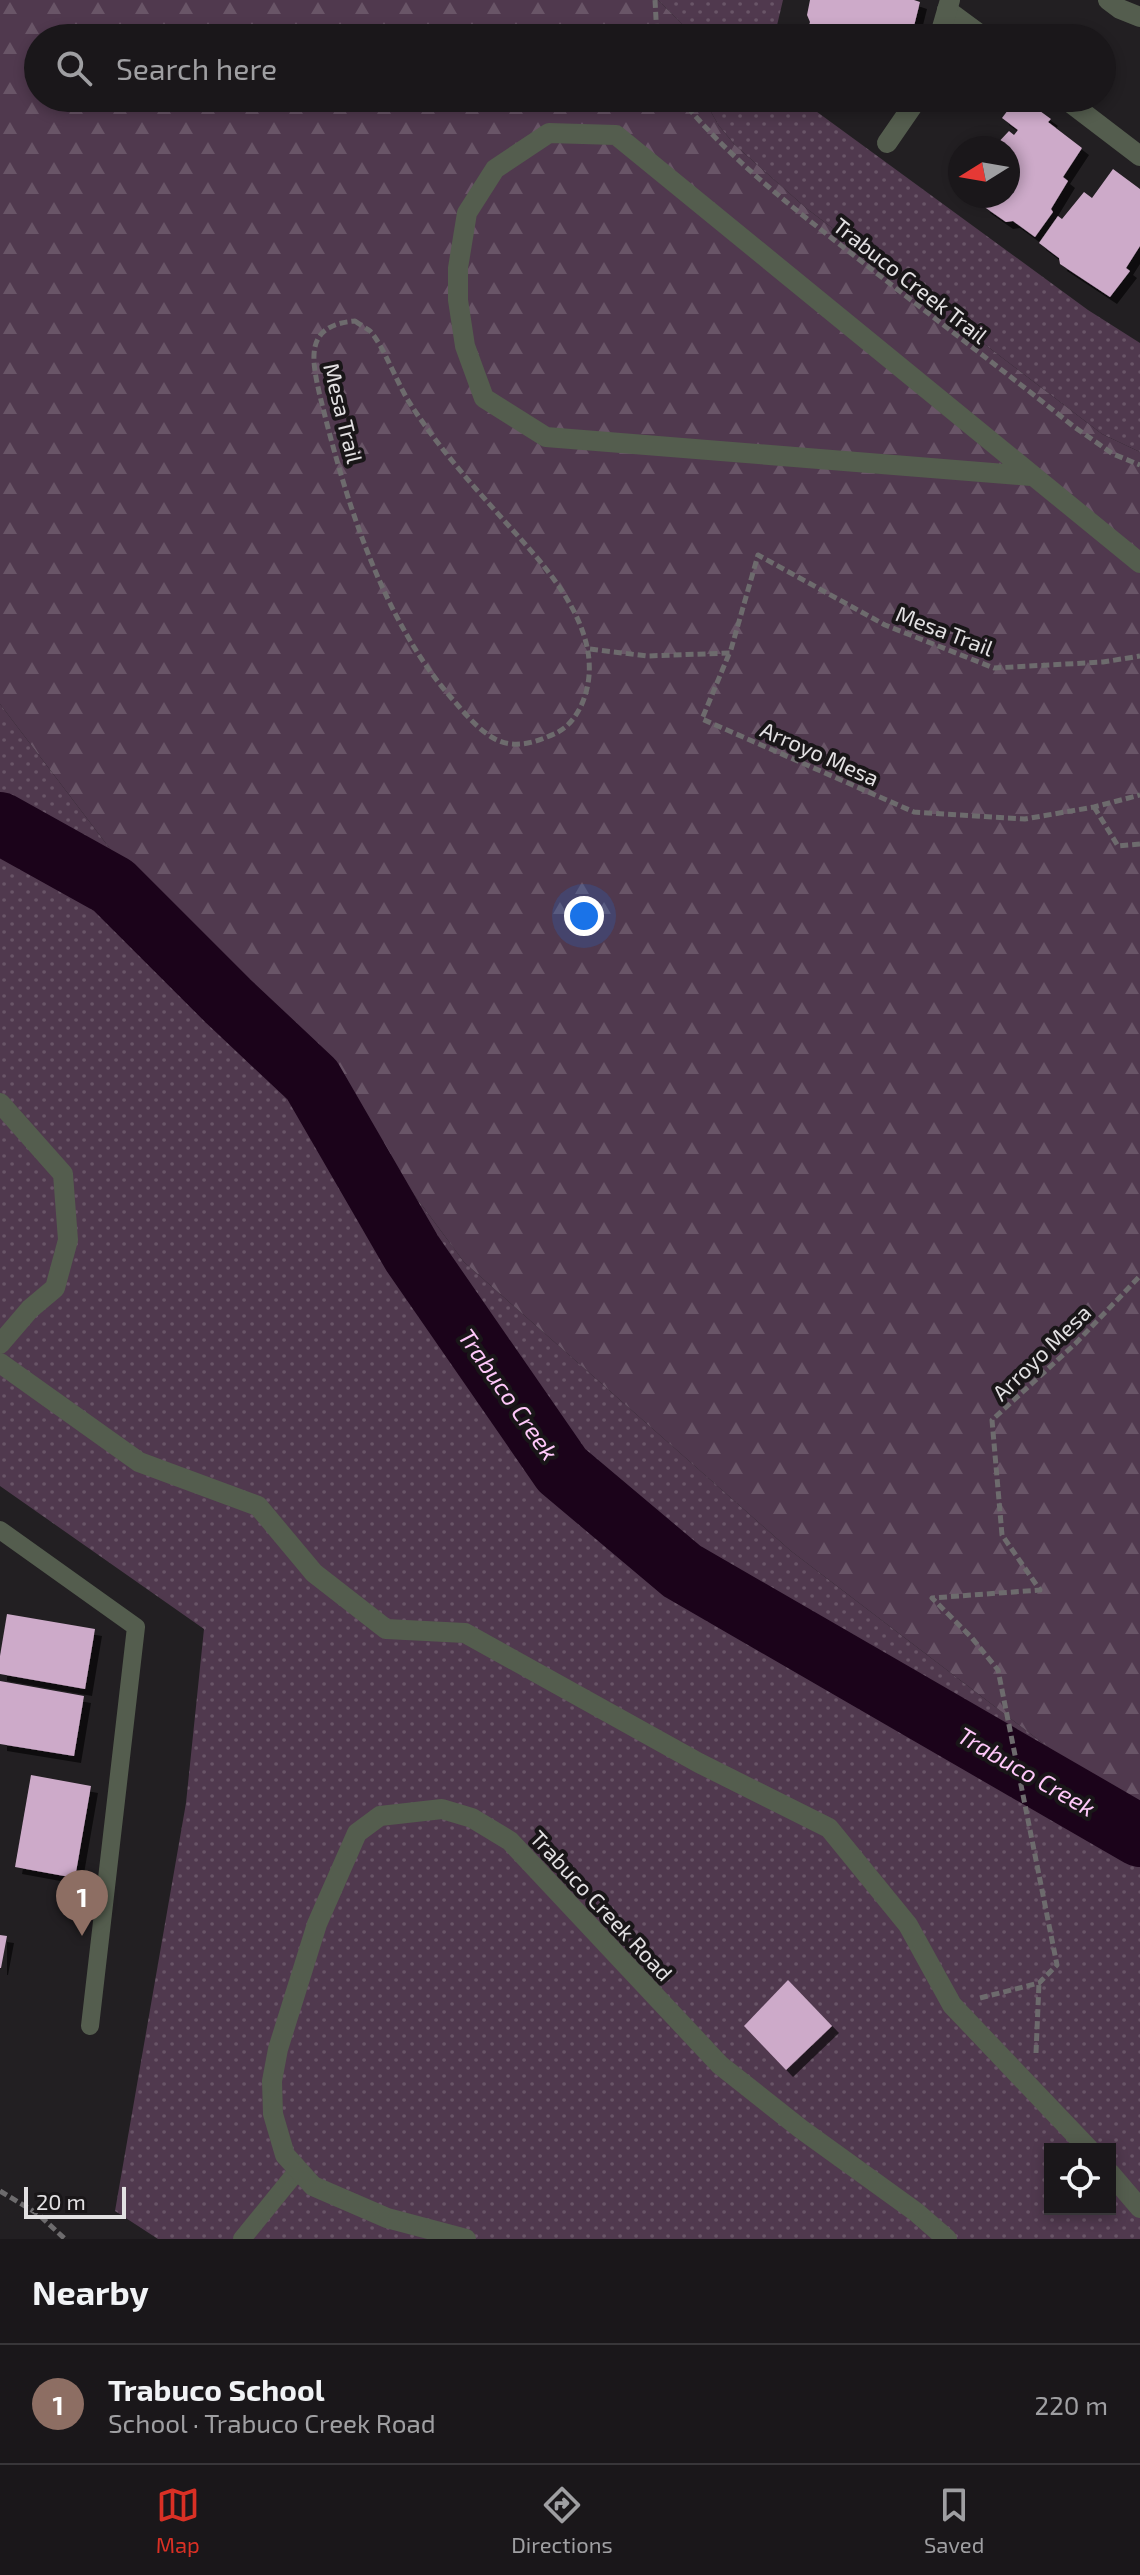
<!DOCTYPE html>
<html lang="en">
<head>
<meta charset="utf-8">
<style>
	body { margin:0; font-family:"Exo 2",sans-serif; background:#232023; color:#f1f3f6 }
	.controls { position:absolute; right:24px; bottom:24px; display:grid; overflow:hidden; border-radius:0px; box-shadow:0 4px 12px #0003 }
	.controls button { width:72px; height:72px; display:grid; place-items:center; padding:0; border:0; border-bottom:2px solid #383639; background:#1a171a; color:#f1f3f6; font:40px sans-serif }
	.compass { position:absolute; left:948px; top:136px; width:72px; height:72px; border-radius:50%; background:#1a171a; box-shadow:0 4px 12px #0003; rotate:259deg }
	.scale { position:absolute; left:24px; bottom:20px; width:102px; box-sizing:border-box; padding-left:8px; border:4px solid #e2e0e2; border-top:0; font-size:22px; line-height:28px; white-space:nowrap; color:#e2e0e2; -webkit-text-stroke:6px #191618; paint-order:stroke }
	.you { position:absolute; left:584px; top:916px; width:28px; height:28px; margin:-20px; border:6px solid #fff; border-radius:50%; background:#1a73e8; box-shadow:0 0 0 12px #1a73e833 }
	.badge { display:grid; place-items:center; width:52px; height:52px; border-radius:50%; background:#d93025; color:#fff; font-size:26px; font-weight:700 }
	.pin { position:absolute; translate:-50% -66px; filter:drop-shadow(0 2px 4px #0008) }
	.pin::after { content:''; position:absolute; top:42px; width:28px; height:24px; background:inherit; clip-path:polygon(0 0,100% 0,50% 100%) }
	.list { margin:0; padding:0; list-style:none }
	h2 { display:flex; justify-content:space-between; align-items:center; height:104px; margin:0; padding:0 32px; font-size:34px }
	h2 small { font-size:26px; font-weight:400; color:#9f9fa2 }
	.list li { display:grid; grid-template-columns:52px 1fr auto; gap:24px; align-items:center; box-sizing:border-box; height:120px; padding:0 32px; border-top:2px solid #383639 }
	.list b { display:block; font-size:30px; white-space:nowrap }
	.list p { margin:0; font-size:26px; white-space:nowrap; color:#9f9fa2 }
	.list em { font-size:26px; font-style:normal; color:#9f9fa2 }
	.icon { flex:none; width:44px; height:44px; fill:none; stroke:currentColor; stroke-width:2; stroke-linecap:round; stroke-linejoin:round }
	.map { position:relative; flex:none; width:1140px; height:2239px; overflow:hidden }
	.search { position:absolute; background:#1a171a; box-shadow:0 4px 12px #0003; left:24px; right:24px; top:24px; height:88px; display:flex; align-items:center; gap:20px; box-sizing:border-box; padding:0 28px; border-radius:44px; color:#9f9fa2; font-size:30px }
	.sheet { height:224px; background:#1a171a }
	nav { display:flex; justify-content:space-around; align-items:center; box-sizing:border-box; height:112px; border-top:2px solid #383639; background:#1a171a; font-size:22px; color:#9f9fa2 }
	nav a { display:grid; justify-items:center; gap:4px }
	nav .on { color:#d93025 }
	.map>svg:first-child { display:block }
</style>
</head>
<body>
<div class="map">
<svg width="1140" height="2239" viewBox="0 0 1140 2239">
	<defs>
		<pattern id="green-dots" width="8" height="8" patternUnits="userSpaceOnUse" patternTransform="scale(2)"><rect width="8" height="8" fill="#50394e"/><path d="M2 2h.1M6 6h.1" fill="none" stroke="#695567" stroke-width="1.8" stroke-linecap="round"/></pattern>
		<pattern id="forest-firs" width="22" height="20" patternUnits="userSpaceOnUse" patternTransform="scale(2)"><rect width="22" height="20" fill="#50394e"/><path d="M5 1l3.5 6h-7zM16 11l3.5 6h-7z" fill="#695567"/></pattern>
		<filter id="shadow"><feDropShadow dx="7" dy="7" stdDeviation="0" flood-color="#0009"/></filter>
	</defs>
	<rect width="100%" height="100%" fill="#221f22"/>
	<g fill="url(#green-dots)" fill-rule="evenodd">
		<polygon points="658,0 783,0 774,38 684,38 682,24"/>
		<polygon points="703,98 798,98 1088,310 1140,343 1140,452 1102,434 806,208 735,145 719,126"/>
		<path d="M0,704l149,196 177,176 138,186 327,289 283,216 66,46v426h-982l-43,-28 71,-408 18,-174 -204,-143zM1050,2149h60v60h-60z"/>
	</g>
	<polygon fill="url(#forest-firs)" points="0,0 658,0 682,24 684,38 38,38 38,98 703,98 719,126 735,145 806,208 1102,434 1140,452 1140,1813 1074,1767 791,1551 464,1262 326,1076 149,900 0,704"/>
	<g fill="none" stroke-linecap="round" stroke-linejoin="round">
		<polyline stroke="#1b031a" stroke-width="62" points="0,823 113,886 228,1001 312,1080 412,1253 562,1470 682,1571 1140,1836"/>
	</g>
	<g fill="#cdaac9" filter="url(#shadow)">
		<polygon points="810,0 914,0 920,2 911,38 805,38 810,22 807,15"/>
		<polygon points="1017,98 1022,98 1051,119 1048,122 1082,148 1063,177 1068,181 1051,209 1053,212 1035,237 1013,221 1006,222 983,206 982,196 1008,196 1008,148 993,148 1009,131 1014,135 1018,130 1002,118"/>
		<polygon points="1113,169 1140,189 1140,246 1126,268 1130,271 1110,297 1060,264 1059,258 1039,243 1058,216 1062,219 1084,192 1092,198"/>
		<polygon points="7,1614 95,1629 85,1689 0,1674 0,1656"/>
		<polygon points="0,1681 84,1696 74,1756 0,1744"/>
		<polygon points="31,1775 91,1786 75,1878 15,1867"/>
		<polygon points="0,1935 7,1936 1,1968 0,1968"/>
		<polygon points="788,1980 832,2026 786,2070 744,2026"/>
	</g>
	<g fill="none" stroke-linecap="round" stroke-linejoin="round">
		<g stroke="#6d6b6d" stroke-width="5" stroke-dasharray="8 4" stroke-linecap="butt">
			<polyline points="655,0 657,38"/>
			<path d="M680,98c52,64 117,113 181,163 70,55 142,109 212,165l40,28 27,11"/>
			<path d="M355,321c4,3 11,7 15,10 14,15 28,55 41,74 33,51 75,95 115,140 38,43 82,102 55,161 -8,16 -17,25 -34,31 -17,7 -35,11 -52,2 -15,-8 -29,-24 -40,-37 -72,-79 -110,-203 -135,-306 -9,-39 -15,-71 35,-75z"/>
			<polyline points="590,649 647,656 730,653 758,555 885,625 994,668 1103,662 1140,656"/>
			<polyline points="729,654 702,719 914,812 1025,819 1094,807 1140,795"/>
			<polyline points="1094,807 1118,846 1140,844"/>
			<polyline points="980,1998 1039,1983 1057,1965 998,1670 972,1638 932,1598 1040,1590 1002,1535 992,1420 1075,1344 1140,1276"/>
			<polyline points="1036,2053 1039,1983"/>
			<polyline points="0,2191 38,2214 65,2239"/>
		</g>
		<g stroke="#545d4e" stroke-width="18">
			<polyline points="0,1530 136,1627 90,2026"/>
			<polyline points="242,2239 298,2170"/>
		</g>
		<g stroke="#545d4e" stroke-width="20">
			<polyline points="1108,0 1120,9 1140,17"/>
			<polyline points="947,10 985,38"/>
			<polyline points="939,38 950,0"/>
			<polyline points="1064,98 1140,156"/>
			<polyline points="887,143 918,98"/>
			<polyline points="1031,476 546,437 484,398 465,346 458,300 458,268 467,213 495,169 549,133 616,135 1140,563"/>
			<polyline points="0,1103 63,1174 68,1240 55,1288 30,1309 0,1344"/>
			<polyline points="0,1363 139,1462 258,1506 314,1573 386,1629 465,1633 699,1763 829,1828 908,1925 952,2005 1089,2149"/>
			<polyline points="1110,2173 1140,2208"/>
			<polyline points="466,2239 387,2218 313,2186 285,2155 273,2114 272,2081 278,2049 317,1924 357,1833 380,1816 442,1809 472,1818 510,1841 720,2065 801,2129 916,2212 947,2239"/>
		</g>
	</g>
	<g text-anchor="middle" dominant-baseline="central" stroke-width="8" stroke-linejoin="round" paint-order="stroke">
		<g font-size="22" fill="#e2e0e2" stroke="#191618">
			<text transform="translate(911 280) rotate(38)">Trabuco Creek Trail</text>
			<text transform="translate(344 413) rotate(76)">Mesa Trail</text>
			<text transform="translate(945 630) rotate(21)">Mesa Trail</text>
			<text transform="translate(820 753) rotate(24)">Arroyo Mesa</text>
			<text transform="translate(1041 1352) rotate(-44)">Arroyo Mesa</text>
			<text transform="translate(602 1905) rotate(47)">Trabuco Creek Road</text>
		</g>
		<g font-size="24" font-style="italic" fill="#ffc8fa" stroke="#191618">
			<text transform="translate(509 1394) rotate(55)">Trabuco Creek</text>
			<text transform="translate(1027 1771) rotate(30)">Trabuco Creek</text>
		</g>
	</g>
</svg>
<div class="controls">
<button><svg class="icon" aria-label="locate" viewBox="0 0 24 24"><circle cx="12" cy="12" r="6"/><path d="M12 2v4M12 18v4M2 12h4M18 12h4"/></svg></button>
</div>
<svg class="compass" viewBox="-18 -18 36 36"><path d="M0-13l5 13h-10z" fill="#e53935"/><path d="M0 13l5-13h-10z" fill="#9f9fa2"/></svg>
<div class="scale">20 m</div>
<div class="you"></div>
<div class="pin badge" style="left:82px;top:1936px;background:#8d6e63">1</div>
<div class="search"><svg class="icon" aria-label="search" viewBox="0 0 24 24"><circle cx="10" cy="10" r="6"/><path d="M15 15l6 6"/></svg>Search here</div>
</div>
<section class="sheet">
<h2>Nearby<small></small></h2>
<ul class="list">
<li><span class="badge" style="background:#8d6e63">1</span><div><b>Trabuco School</b><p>School · Trabuco Creek Road</p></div><em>220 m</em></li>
</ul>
</section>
<nav>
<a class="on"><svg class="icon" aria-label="map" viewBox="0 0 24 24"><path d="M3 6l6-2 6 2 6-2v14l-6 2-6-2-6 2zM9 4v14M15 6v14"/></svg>Map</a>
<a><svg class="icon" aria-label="directions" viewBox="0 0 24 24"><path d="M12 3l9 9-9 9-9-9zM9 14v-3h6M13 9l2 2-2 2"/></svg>Directions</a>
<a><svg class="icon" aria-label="saved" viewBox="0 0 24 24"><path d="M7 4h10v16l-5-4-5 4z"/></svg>Saved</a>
</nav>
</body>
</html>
